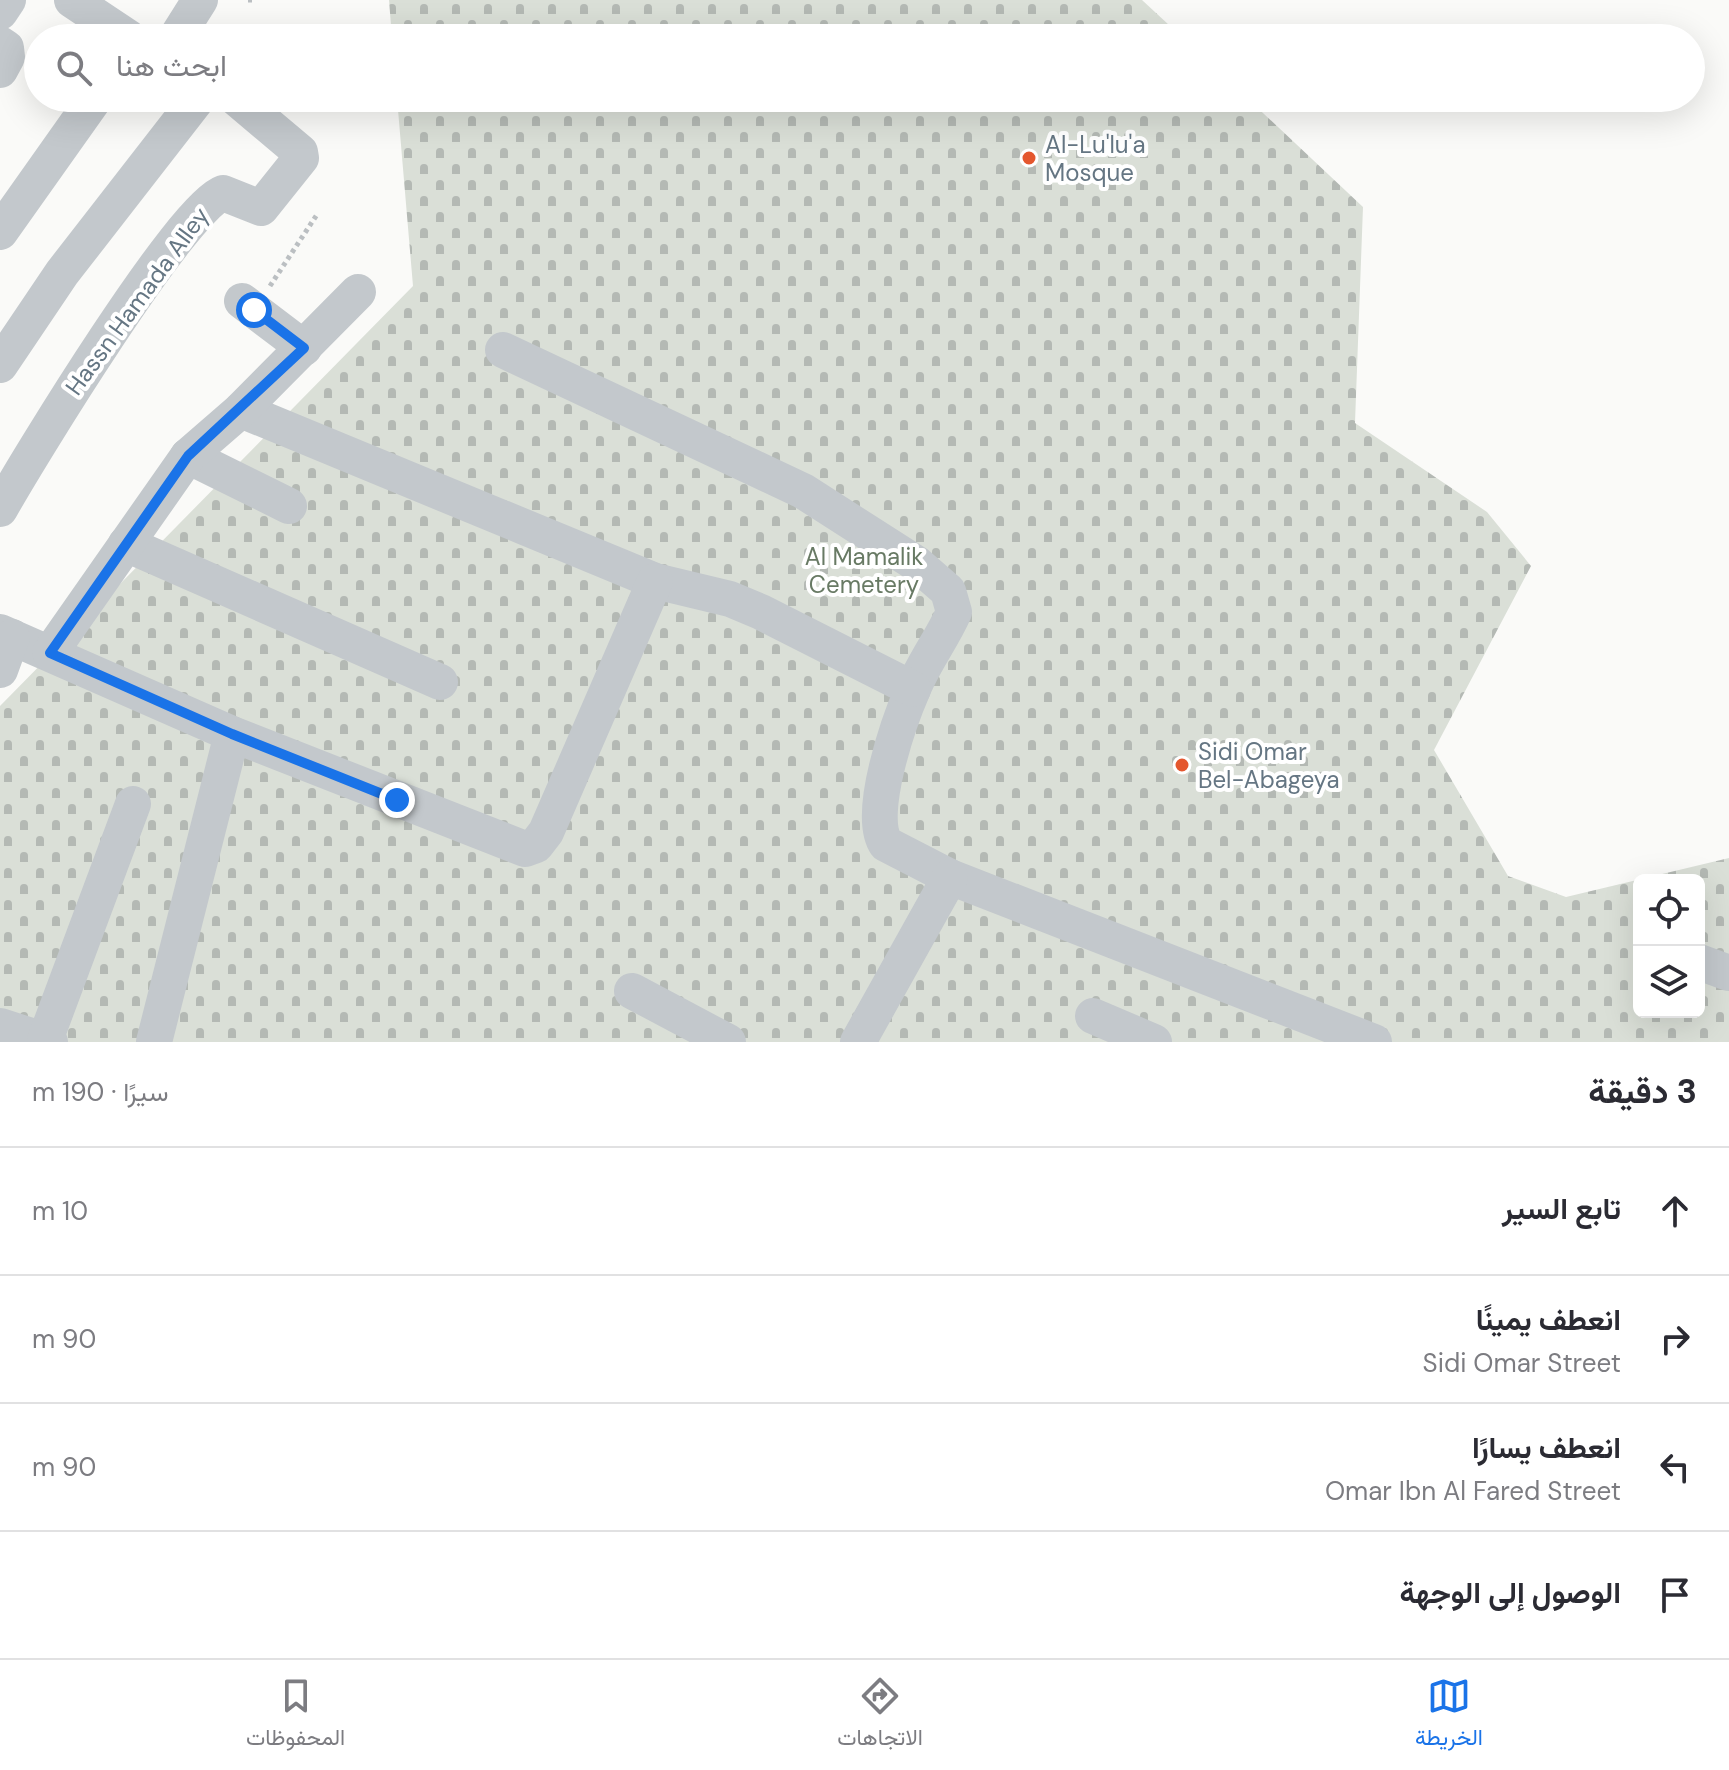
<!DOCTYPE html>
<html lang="ar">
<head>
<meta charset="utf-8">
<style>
	body { margin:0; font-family:"DM Sans",Vazirmatn,sans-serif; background:#f7f7f7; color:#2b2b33; direction:rtl }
	.controls { position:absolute; right:24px; bottom:24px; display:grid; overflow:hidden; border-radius:12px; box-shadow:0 8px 32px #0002 }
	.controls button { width:72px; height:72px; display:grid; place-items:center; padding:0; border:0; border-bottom:2px solid #e1e1e2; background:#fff; color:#2b2b33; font:40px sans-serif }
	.stop { position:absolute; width:24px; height:24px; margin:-18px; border:6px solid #1a73e8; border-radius:50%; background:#fff }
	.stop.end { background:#1a73e8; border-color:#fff; box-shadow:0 2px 8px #0008 }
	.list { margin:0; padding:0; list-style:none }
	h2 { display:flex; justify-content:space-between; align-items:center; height:104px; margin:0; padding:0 32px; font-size:34px }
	h2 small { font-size:26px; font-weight:400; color:#7c7c81 }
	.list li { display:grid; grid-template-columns:52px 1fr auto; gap:24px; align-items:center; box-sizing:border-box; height:128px; padding:0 32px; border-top:2px solid #e1e1e2 }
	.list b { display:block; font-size:30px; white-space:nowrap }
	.list p { margin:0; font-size:26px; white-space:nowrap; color:#7c7c81 }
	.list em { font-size:26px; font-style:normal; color:#7c7c81 }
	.icon { flex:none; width:44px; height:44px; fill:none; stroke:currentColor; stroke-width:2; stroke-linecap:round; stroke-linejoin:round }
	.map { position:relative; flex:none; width:1729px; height:1042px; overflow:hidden; direction:ltr }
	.search { position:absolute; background:#fff; box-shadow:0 8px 32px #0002; left:24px; right:24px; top:24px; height:88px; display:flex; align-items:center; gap:20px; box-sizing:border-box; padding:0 28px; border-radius:44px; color:#7c7c81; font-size:30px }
	.sheet { height:616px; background:#fff }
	nav { display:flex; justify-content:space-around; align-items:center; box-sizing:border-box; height:112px; border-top:2px solid #e1e1e2; background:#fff; font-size:22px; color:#7c7c81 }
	nav a { display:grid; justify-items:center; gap:4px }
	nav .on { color:#1a73e8 }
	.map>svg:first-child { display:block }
</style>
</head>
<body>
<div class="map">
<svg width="1729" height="1042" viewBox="0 0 1729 1042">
	<defs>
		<pattern id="cemetery-stones" width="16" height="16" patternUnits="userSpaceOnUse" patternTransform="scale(2)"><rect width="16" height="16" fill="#dadfd7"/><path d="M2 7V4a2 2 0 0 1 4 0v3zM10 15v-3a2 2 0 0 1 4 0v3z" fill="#b4b9b4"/></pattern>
	</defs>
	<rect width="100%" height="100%" fill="#fafaf8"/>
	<g fill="url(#cemetery-stones)" fill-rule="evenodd">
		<polygon points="389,0 1142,0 1183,38 392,38"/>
		<path d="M397,98h850l116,109 -8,216 132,89 44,54 -97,184 74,126 58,21 163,-39v184h-1729v-336l413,-420zM1639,880h60v132h-60z"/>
	</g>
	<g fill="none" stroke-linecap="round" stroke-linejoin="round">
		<g stroke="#bbbfc2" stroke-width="5" stroke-dasharray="4 4" stroke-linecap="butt">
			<polyline points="248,0 253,0"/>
			<polyline points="270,286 318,213"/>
		</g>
		<g stroke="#c3c8cc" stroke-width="36">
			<polyline points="72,0 129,38"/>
			<polyline points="0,12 8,0"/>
			<polyline points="176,38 200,0"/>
			<polyline points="0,44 6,48 7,57 0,70"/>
			<polyline points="0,232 95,98"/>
			<polyline points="242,301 304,348"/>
			<path d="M503,350l300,141 114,73 31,27 6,21c-12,27 -30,50 -41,77 -14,32 -47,126 -27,155l64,33 424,165"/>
			<polyline points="0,365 62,273 198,98"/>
			<polyline points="241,410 655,581 730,599 761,612 913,689"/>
			<polyline points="188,456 289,506"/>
			<path d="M0,509c28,-50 182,-302 223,-316l38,15 40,-50 -1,-6 -64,-54"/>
			<polyline points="126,544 440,682"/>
			<polyline points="0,632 232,734 525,849 536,845 546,832 655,581"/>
			<polyline points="50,653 188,456 241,410 358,292"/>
			<polyline points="0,670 12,637"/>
			<polyline points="1699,962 1729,973"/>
			<polyline points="632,991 728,1042"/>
			<polyline points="1093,1016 1154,1042"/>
			<polyline points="0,1026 50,1042"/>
			<polyline points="45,1040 133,804"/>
			<polyline points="154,1042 232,734"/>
			<polyline points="858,1042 950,877"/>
		</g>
	</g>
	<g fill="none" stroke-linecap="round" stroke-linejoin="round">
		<polyline stroke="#1a73e8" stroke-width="10" points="254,310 304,348 188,456 50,653 232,734 397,800"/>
	</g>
	<g fill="#e4572e" stroke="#fff" stroke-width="3">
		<circle cx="1029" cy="158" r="8"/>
		<circle cx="1182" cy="765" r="8"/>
	</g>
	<g text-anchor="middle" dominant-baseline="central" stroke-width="8" stroke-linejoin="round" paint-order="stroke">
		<g font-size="24" fill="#657683" stroke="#fff" text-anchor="start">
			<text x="1045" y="144">Al-Lu'lu'a<tspan x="1045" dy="28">Mosque</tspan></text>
			<text x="1198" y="751">Sidi Omar<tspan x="1198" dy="28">Bel-Abageya</tspan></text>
		</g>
		<g font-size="24" fill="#657683" stroke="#fff">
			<text transform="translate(137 301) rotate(-54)">Hassn Hamada Alley</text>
		</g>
		<g font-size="24" fill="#687a64" stroke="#fff">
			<text x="864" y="556">Al Mamalik<tspan x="864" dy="28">Cemetery</tspan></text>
		</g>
	</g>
</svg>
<div class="controls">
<button><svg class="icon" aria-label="locate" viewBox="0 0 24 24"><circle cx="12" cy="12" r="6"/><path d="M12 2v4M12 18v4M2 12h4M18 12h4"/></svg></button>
<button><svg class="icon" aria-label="layers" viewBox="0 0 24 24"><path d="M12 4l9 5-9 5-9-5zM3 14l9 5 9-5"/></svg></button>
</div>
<div class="stop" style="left:254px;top:310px"></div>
<div class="stop end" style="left:397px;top:800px"></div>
<div class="search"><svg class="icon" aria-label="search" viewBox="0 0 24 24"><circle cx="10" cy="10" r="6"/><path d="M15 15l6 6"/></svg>ابحث هنا</div>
</div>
<section class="sheet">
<h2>3 دقيقة<small>سيرًا · 190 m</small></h2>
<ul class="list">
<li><svg class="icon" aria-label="ahead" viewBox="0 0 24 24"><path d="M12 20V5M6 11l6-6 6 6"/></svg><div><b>تابع السير</b></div><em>10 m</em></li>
<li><svg class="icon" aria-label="right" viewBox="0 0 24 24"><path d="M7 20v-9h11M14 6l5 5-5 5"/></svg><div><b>انعطف يمينًا</b><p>Sidi Omar Street</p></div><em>90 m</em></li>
<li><svg class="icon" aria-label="left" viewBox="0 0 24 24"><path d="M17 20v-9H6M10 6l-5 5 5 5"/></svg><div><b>انعطف يسارًا</b><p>Omar Ibn Al Fared Street</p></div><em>90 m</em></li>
<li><svg class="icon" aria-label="arrive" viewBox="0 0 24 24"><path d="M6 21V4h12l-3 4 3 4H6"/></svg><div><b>الوصول إلى الوجهة</b></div></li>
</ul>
</section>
<nav>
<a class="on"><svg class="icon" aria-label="map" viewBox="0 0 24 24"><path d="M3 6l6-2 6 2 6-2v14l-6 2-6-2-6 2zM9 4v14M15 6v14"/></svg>الخريطة</a>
<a><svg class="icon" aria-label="directions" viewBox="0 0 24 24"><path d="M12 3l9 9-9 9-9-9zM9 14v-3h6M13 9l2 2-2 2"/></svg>الاتجاهات</a>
<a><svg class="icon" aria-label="saved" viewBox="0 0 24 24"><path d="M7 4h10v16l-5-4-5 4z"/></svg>المحفوظات</a>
</nav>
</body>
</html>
